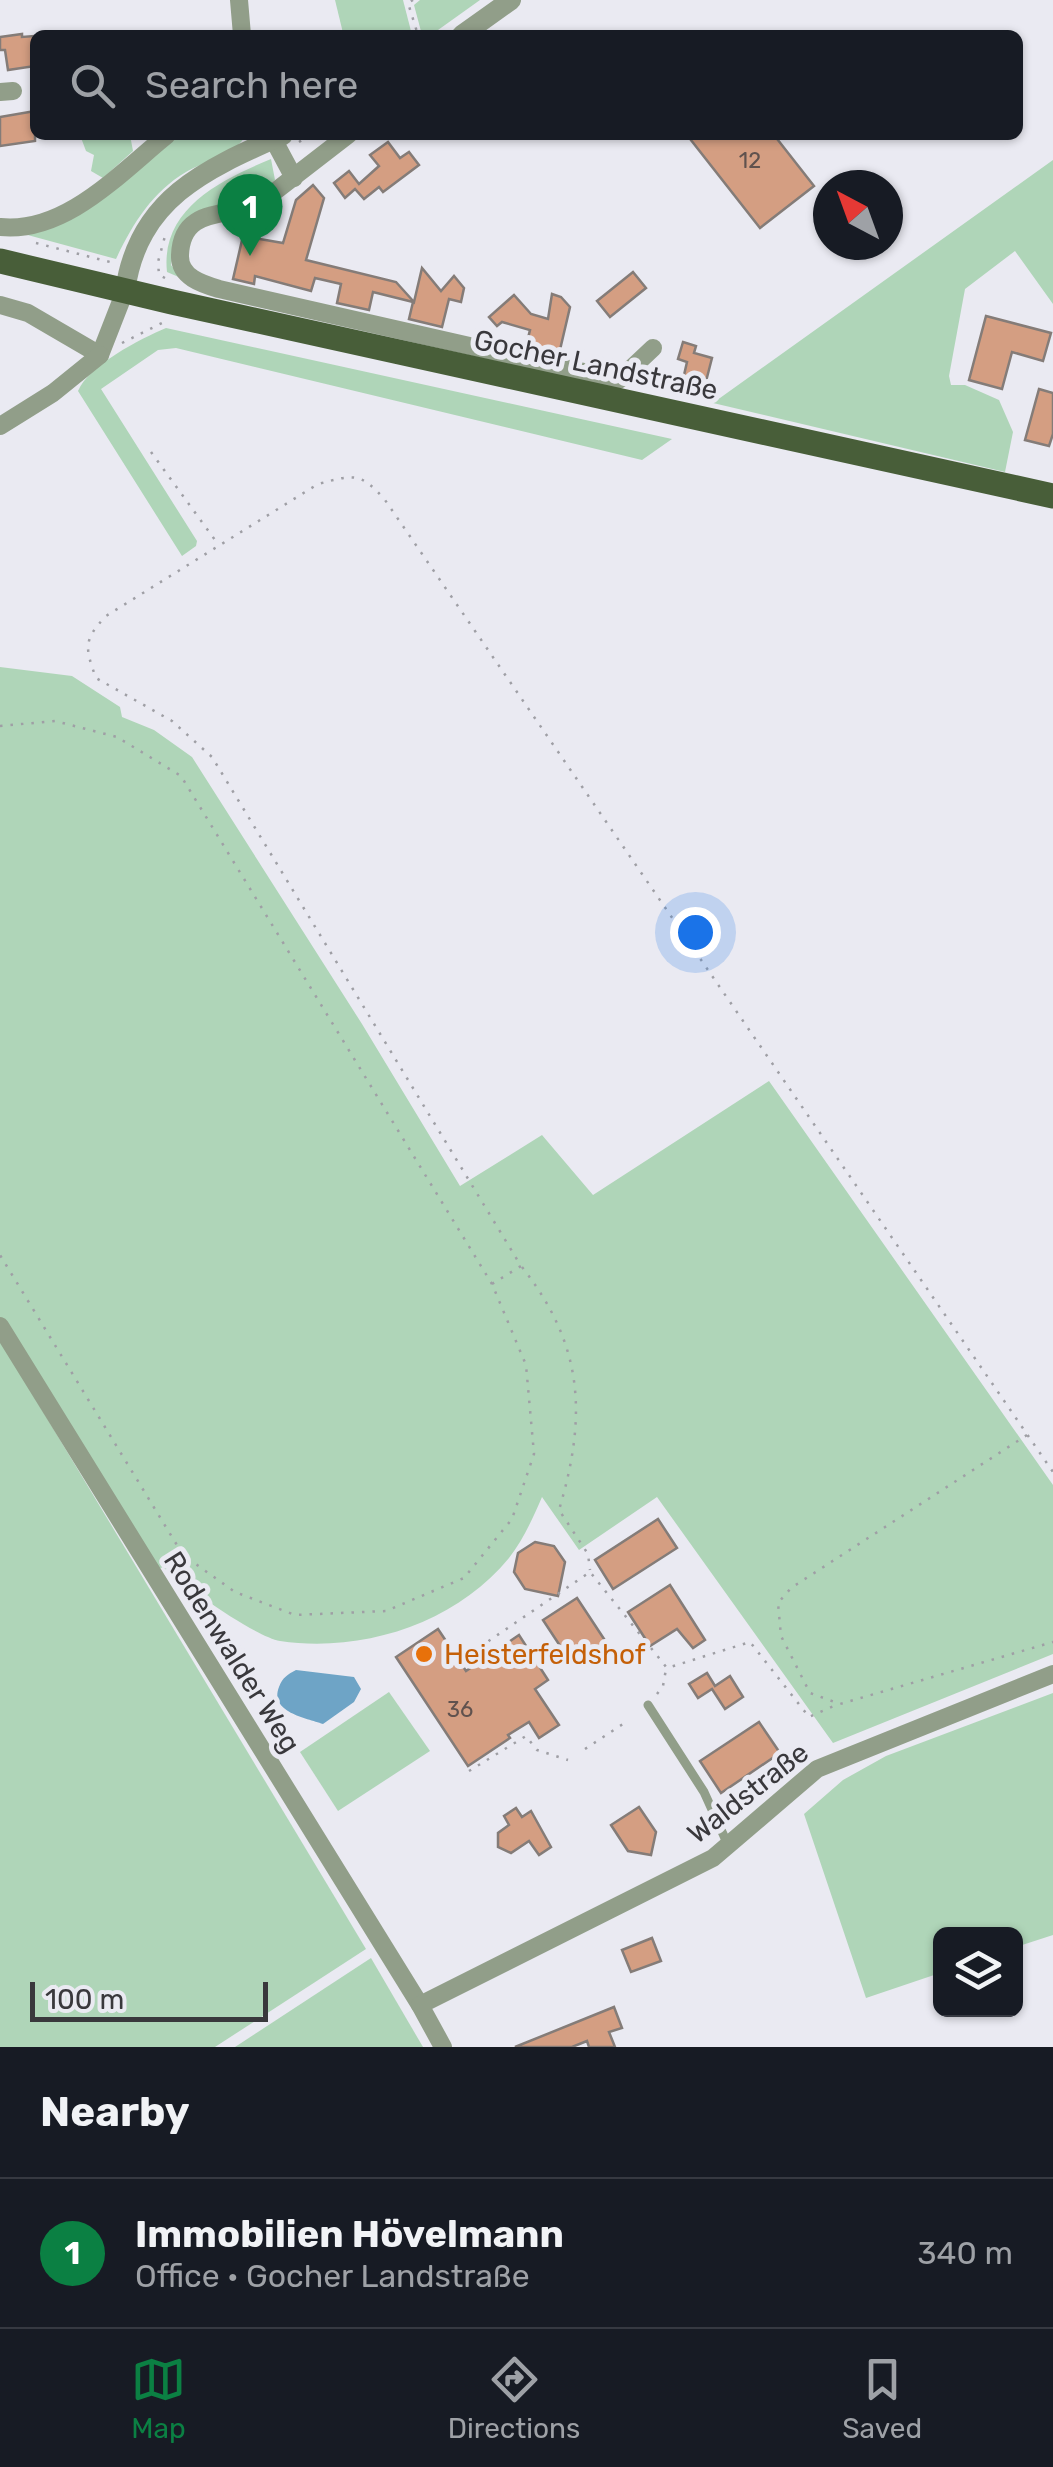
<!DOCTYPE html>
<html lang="en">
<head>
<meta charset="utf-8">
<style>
	body { margin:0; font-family:Rubik,sans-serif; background:#20242c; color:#f1f3f6 }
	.controls { position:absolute; right:30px; bottom:30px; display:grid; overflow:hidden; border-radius:15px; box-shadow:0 2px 8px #0004 }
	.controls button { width:90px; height:90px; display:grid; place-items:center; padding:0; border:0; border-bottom:2px solid #363941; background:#171b24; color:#f1f3f6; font:50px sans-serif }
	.compass { position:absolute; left:813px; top:170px; width:90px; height:90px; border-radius:50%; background:#171b24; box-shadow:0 2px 8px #0004; rotate:319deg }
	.scale { position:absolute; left:30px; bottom:25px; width:238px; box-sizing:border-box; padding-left:10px; border:5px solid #39383c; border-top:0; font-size:28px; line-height:35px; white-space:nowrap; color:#39383c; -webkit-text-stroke:8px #eaeaf2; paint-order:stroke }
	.you { position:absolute; left:695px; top:932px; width:35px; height:35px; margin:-25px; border:8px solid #fff; border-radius:50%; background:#1a73e8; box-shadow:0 0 0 15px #1a73e833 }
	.badge { display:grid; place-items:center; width:65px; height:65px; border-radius:50%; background:#0b8043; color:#fff; font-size:32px; font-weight:700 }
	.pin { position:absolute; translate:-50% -82px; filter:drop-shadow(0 2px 5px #0008) }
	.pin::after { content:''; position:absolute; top:52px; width:35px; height:30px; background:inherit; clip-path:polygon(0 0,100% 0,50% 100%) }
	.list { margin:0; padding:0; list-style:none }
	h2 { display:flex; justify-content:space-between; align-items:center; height:130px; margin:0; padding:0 40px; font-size:42px }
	h2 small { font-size:32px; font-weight:400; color:#9ea1a6 }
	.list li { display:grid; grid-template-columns:65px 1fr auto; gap:30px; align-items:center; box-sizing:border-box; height:150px; padding:0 40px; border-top:2px solid #363941 }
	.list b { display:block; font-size:38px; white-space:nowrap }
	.list p { margin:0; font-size:32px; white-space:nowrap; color:#9ea1a6 }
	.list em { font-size:32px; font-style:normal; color:#9ea1a6 }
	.icon { flex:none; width:55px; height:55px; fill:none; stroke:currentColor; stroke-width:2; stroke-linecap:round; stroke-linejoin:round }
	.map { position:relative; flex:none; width:1053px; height:2047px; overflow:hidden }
	.search { position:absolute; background:#171b24; box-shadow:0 2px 8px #0004; left:30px; right:30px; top:30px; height:110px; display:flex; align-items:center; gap:25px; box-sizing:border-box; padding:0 35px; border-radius:15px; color:#9ea1a6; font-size:38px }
	.sheet { height:280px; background:#171b24 }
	nav { display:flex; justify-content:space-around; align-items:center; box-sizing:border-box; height:140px; border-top:2px solid #363941; background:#171b24; font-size:28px; color:#9ea1a6 }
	nav a { display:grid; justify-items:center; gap:5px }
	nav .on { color:#0b8043 }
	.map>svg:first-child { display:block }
</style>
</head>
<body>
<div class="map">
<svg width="1053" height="2047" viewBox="0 0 1053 2047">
	<rect width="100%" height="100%" fill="#eaeaf2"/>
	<g fill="#afd5b8">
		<polygon points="335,0 403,0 412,35 343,33"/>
		<polygon points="420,0 480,0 431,35 422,35 414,5"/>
		<polygon points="80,135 113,135 117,140 130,135 133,151 103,178 91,171 94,155 86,151"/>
		<path d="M180,135h66c-11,20 -41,26 -60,37 -34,20 -54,53 -70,87l-92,-25 127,-75z"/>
		<path d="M271,159l4,21 -27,22 -48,9 -26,32 -3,22 10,13 -14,-6c-7,-64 56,-93 104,-113z"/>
		<polygon points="1053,160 1053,304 1015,251 965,289 949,376 951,385 965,385 999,400 1013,432 1005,472 713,403"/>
		<path d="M166,328l506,111 -30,21 -466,-112 -18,2 -57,39 96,152 -1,5 -14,10 -104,-165c11,-26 62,-52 88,-63z"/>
		<path d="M0,667l72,9 48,31 2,10 32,13 38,27 170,267 98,162 82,-51 51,60 176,-114 284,404v169l-220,89 -176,-246 -78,53 -37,-53c-9,21 -19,43 -33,61 -54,66 -147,95 -229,83 -25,-4 -97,-56 -117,-74l-13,6 -150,-247z"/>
		<polygon points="0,1340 366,1949 215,2047 0,2047"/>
		<polygon points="389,1692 430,1751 338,1811 300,1752"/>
		<polygon points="1053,1693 1053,1935 1016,1947 1016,1934 940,1934 940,1973 866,1998 804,1814 843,1780 886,1756"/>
		<polygon points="371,1958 423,2047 235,2047"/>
	</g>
	<path fill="#6ea4c6" d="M296,1670l58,7 7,12 -7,13 -31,22c-17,-6 -54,-12 -44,-37 4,-10 8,-12 17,-17z"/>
	<g fill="#d49e82" stroke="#847c78" stroke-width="2.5">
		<polygon points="22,34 22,37 34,36 35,66 8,70 5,50 0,50 0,37"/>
		<polygon points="35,111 35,141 0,146 0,117"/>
		<polygon points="687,135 774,135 814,186 760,228"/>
		<polygon points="388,142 400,158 409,152 419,165 383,192 379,187 364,199 355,189 345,198 334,183 349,171 359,184 379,166 370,155"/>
		<polygon points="313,185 324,198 306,260 396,282 414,302 422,268 441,291 454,276 464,288 461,302 449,299 442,327 409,319 413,302 373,292 369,310 337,303 341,284 315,278 311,291 255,276 254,284 233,279 243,236 283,243 296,200"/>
		<polygon points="633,272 646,288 610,317 597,301"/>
		<polygon points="552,294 561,297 570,307 559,354 526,346 530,330 502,322 497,326 489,317 514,295 531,314 548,319"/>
		<polygon points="986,316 1051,333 1043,361 1012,352 1002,389 969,380"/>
		<polygon points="683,342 696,346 694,353 712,358 703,393 681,388 687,362 678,359"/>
		<polygon points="1039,389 1053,393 1053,434 1049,446 1025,440"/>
		<polygon points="658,1519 677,1548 613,1589 595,1560"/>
		<polygon points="535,1542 554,1546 565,1562 558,1596 525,1589 514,1572 518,1553"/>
		<polygon points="670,1585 705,1640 693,1648 677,1629 650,1646 628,1612"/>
		<polygon points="577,1598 606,1642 572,1664 543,1620"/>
		<polygon points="438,1629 466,1671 519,1635 548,1680 535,1689 559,1725 539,1738 529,1722 508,1735 510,1738 468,1766 396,1657"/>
		<polygon points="707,1673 715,1686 730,1676 743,1697 725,1709 712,1689 698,1698 689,1684"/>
		<polygon points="759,1722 780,1753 721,1793 700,1761"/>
		<polygon points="639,1807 656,1832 651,1855 628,1851 611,1825"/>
		<polygon points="516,1808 522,1817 531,1811 551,1847 539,1855 529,1841 511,1853 498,1847 498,1833 509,1825 504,1816"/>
		<polygon points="652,1938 661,1961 631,1972 622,1950"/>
		<polygon points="614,2007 622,2028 609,2032 615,2047 589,2047 587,2041 572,2047 515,2047"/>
	</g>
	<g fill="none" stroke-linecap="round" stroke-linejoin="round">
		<g stroke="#9f9fa5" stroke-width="2.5" stroke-dasharray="2.5 8" stroke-linecap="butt">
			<polyline points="413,0 408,3 418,35"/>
			<polyline points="438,35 445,30"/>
			<polyline points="299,142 310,135"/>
			<polyline points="36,243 110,262"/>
			<polyline points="165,278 159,275 158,262 165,236"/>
			<polyline points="122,343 164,322"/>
			<polyline points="151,452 218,544"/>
			<polyline points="0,726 55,721 117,737 181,776 492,1284 526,1365 534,1454 512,1519 464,1578 386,1611 295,1615 235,1592 183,1555 0,1255"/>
			<path d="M522,1267c62,79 65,149 37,243l29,44 2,16"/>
			<path d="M492,1284l29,-18 -309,-509 -40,-36 -76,-43c-11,-30 -13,-38 10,-62l212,-132c35,-9 42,-13 67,16l668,972"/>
			<polyline points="1027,1435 791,1588 778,1603 781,1636 810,1693 840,1704 1053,1642"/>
			<polyline points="471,1653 590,1572 667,1668 750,1642 809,1717 838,1704"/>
			<polyline points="657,1694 663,1686 666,1669"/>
			<polyline points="585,1749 626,1722"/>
			<polyline points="469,1771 526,1736 537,1750 568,1760"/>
		</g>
		<polyline stroke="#919e89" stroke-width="9" points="648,1705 704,1792 728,1845"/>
		<g stroke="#919e89" stroke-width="18">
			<polyline points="239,0 242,35"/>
			<polyline points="0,92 13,91"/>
			<polyline points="271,135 294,178"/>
			<path d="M348,135l-88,68c-29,16 -78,1 -80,52 -1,22 22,29 39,34l400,91 34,-32"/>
			<path d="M0,227c65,7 120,-54 167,-92"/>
			<polyline points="0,305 28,313 100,355 125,291"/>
			<polyline points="0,426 53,393 100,355"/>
			<polyline points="0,1326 420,2005"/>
			<polyline points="443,2047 420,2005 713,1858 817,1769 1053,1674"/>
		</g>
		<g stroke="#919e89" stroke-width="20">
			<polyline points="462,35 511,0"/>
			<path d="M125,291c13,-93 81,-122 158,-156"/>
		</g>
		<polyline stroke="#485e39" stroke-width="25" points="0,261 172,302 1053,496"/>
	</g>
	<circle fill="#e8710a" stroke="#eaeaf2" stroke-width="4" cx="424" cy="1654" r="10"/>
	<g text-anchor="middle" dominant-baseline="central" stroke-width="10" stroke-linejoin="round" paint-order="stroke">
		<g font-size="22" fill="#60524e">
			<text x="750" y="160">12</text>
			<text x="460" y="1709">36</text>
		</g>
		<g font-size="28" fill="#39383c" stroke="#eaeaf2">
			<text transform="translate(596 365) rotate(12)">Gocher Landstraße</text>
			<text transform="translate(232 1652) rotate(58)">Rodenwalder Weg</text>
			<text transform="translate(748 1793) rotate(-38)">Waldstraße</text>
		</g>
		<g font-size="28" fill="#c56008" stroke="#eaeaf2" text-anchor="start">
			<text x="444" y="1654">Heisterfeldshof</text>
		</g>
	</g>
</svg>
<div class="controls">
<button><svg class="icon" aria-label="layers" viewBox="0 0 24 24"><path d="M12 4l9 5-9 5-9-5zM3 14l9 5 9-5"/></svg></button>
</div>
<svg class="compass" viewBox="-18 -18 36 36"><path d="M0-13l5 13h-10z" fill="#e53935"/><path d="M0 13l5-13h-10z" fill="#9ea1a6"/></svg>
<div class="scale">100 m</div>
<div class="you"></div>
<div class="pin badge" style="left:250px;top:256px">1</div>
<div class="search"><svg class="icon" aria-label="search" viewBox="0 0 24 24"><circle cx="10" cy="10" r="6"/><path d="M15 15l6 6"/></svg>Search here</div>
</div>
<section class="sheet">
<h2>Nearby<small></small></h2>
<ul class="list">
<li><span class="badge">1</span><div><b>Immobilien Hövelmann</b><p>Office · Gocher Landstraße</p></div><em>340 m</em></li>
</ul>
</section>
<nav>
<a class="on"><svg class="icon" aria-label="map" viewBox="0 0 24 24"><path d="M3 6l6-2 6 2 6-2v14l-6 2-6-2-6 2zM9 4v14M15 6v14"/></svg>Map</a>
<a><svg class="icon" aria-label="directions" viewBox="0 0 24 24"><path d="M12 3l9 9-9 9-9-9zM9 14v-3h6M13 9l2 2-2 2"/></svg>Directions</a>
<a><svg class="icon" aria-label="saved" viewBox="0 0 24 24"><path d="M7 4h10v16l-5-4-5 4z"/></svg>Saved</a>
</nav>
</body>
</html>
